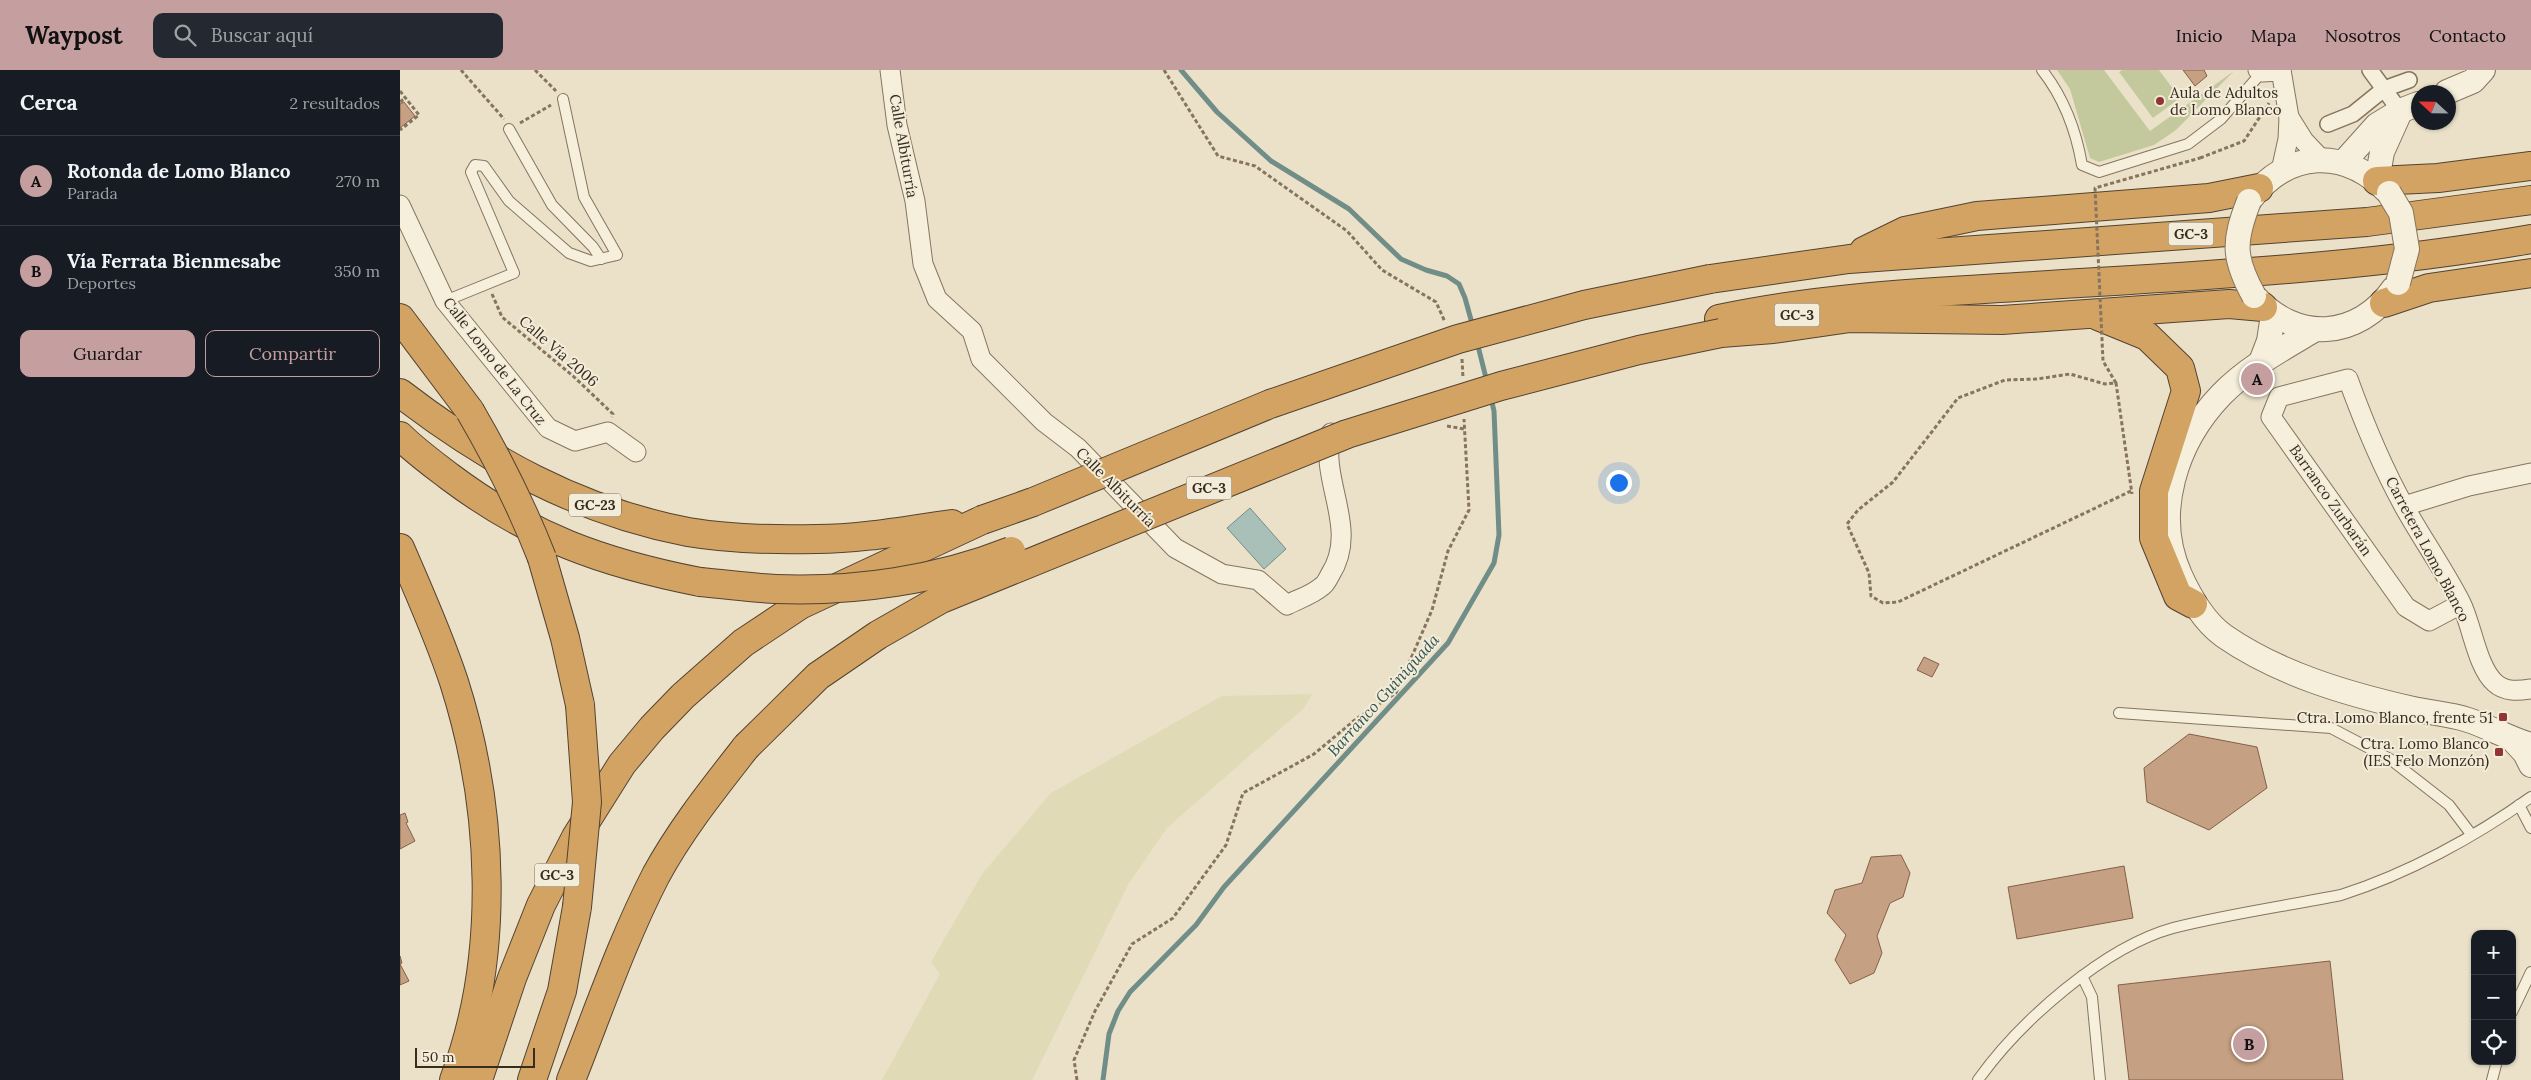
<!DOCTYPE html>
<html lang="es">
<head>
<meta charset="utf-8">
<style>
	body { margin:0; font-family:Lora,serif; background:#242831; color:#f1f3f6 }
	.controls { position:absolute; right:15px; bottom:15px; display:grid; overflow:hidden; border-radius:10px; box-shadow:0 1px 4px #0004 }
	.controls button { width:45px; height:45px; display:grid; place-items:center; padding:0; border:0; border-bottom:1px solid #363941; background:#171b24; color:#f1f3f6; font:25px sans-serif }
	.compass { position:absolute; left:2011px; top:15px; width:45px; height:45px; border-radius:50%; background:#171b24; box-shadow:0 1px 4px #0004; rotate:292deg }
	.scale { position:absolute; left:15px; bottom:12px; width:120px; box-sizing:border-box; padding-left:5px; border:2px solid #382c21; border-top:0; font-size:14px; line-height:18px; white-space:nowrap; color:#382c21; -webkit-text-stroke:4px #f3ecd8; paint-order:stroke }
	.you { position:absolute; left:1218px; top:412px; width:18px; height:18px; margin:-12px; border:4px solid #fff; border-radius:50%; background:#1a73e8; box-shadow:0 0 0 8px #1a73e833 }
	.badge { display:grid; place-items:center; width:32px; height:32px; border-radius:50%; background:#c59e9f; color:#111; font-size:16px; font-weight:700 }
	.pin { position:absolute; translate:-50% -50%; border:2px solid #fff; box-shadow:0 1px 5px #0006 }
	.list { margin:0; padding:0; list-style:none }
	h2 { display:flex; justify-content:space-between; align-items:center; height:65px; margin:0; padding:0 20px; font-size:21px }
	h2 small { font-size:16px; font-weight:400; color:#9ea1a6 }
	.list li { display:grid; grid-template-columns:32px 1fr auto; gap:15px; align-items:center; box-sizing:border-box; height:90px; padding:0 20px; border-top:1px solid #363941 }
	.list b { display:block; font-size:19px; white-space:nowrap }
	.list p { margin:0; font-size:16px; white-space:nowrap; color:#9ea1a6 }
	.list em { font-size:16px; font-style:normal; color:#9ea1a6 }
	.actions { display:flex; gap:10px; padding:15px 20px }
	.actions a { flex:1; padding:11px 0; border:1px solid #c59e9f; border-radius:10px; text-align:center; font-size:18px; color:#c59e9f }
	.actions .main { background:#c59e9f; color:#111 }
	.icon { flex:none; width:28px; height:28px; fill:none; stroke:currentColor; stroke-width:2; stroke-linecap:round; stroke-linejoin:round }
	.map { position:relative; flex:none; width:2131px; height:1010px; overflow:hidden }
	header { display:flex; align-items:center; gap:30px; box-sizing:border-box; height:70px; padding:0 25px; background:#c59e9f; color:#111 }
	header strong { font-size:24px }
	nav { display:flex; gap:28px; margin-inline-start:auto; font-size:18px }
	.search { width:350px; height:45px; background:#242831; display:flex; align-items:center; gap:12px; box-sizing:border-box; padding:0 18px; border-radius:10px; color:#9ea1a6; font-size:19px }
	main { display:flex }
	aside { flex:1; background:#171b24 }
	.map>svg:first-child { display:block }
</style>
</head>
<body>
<header>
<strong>Waypost</strong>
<div class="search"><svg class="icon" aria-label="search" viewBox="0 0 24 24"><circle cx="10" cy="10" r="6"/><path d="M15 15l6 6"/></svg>Buscar aquí</div>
<nav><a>Inicio</a><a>Mapa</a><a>Nosotros</a><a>Contacto</a></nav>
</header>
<main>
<aside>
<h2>Cerca<small>2 resultados</small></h2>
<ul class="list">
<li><span class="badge">A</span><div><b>Rotonda de Lomo Blanco</b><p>Parada</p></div><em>270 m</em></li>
<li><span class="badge">B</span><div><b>Vía Ferrata Bienmesabe</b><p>Deportes</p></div><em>350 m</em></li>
</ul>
<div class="actions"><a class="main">Guardar</a><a>Compartir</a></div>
</aside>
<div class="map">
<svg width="2131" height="1010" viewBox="0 0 2131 1010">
	<rect width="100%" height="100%" fill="#ebe1c9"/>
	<polygon fill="#e0dab7" points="912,624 904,638 767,758 729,813 632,1010 482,1010 540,904 531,892 582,804 651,723 822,626"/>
	<g fill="#c3c99d">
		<polygon points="1657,0 1704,0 1750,61 1834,1 1776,60 1754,75 1699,92 1690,88 1670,19"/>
		<polygon points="1722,0 1759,0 1780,28 1753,48 1719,2"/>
	</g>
	<polygon fill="#a9c0b9" stroke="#708e87" points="850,438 886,479 864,499 827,458"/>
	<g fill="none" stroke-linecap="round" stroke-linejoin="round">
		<g stroke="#708e87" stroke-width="5">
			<polyline points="781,0 817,42 871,91 949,139 1001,189 1026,200 1047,206 1059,214 1065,228 1073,257"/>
			<polyline points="1077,272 1087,312"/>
			<polyline points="703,1010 709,964 718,941 730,922 796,855 824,817 1048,573 1094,493 1099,465 1094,341 1091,328"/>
		</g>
	</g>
	<g fill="#c6a082" stroke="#836047">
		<polygon points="1783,0 1804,0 1807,6 1795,16"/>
		<polygon points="4,32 15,46 0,58 0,34"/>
		<polygon points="1524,587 1539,594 1532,607 1517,600"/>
		<polygon points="1789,664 1857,677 1867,718 1809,760 1747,732 1744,698"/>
		<polygon points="5,743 8,752 6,753 15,771 0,779 0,745"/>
		<polygon points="1501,785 1510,803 1503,827 1490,833 1477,866 1482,883 1474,903 1450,914 1435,890 1446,865 1427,843 1435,820 1462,813 1471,787"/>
		<polygon points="1724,796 1733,848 1617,869 1608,817"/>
		<polygon points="0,886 2,893 0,894 9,911 0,915"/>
		<polygon points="1930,891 1943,1010 1729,1010 1718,915"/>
	</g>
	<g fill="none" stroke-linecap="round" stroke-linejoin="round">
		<g stroke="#86745f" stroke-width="12">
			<g id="service">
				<path d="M1642,0c22,28 34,60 40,95l17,7 89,-28 33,-25 41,-47"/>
				<polyline points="109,59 152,135 193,177 201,189"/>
				<polyline points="45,231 114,203 71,102 75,95 84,96 109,131 169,183 191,191 217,185 184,127 163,29"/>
				<polyline points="1719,643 1931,658 1990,689 2049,735 2071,764"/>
				<polyline points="2119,735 2131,758"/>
				<polyline points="1682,906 1692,927 1700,1010"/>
				<polyline points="2112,942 2131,902"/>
				<path d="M1578,1010c42,-59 126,-133 195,-152 55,-14 113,-22 168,-33 66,-21 134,-58 190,-98"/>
				<polyline points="2092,1010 2097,991"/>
			</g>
		</g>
		<g stroke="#86745f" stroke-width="18">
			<g id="pedestrian">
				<polyline points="1970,0 2000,41"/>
				<polyline points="1928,54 1953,44 1984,19 2009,10"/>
			</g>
		</g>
		<g stroke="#86745f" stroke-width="21">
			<g id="minor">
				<path d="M490,0l7,55 18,76 8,63 14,35 35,32 9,28 63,63 34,26 97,100 47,26 36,6 29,25c11,-6 25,-10 34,-18 4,-2 7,-8 9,-12 30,-47 -11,-93 1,-142"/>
				<polyline points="1858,0 1862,2 1881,1"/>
				<polyline points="1881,0 1889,47 1888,69 1881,101"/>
				<polyline points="1889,47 1904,71 1922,90"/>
				<polyline points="0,135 45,231 148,358 175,371 208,362 236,382"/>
				<polyline points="2004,436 2069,416 2131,403"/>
				<path d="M2061,534l-32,17 -23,-14 -135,-190 8,-20 69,-18c16,44 34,88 57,129 18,32 39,62 56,95 11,22 16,64 34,80 10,9 23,8 36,6"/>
			</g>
		</g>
		<g stroke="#86745f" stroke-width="26">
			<g id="tertiary">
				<polyline points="2047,22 2073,11 2083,0"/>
				<polyline points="1943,93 1977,55 2000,41 2018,34"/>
				<polyline points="1977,111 1982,82 2000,42"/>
				<path d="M1849,131c39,-52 96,-54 140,-8"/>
				<path d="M1854,226c42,47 104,44 140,-8"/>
				<path d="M1914,260c-32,19 -67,38 -93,65 -45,47 -69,118 -41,180 10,22 23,46 44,61 55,38 123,58 189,73 18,4 37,5 55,11 22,7 41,19 63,25"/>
				<polyline points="1861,292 1869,271 1873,245"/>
				<polyline points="2113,670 2125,683 2131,695"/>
			</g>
		</g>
		<g stroke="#544332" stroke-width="30">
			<g id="motorway">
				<polyline points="1977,111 2038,108 2131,96"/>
				<polyline points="1464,181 1505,161 1577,146 1809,128 1859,118"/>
				<polyline points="1310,209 1449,189 1967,152 2131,130"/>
				<polyline points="1984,233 2029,218 2131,203"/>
				<polyline points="1698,246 1747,266 1780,298 1786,321 1754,421 1754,468 1778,526 1793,534"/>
				<polyline points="0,248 70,341"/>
				<path d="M1319,249c98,-21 198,-26 298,-32 172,-11 344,-18 514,-48"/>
				<polyline points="1321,263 1373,259 1450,248 1602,250 1829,234 1863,237"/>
				<path d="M0,323c87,67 178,118 288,139 41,7 87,8 129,7 45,0 91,-9 135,-15"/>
				<path d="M0,366c15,15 33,28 50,41 80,60 153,86 250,105"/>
				<path d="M0,478c19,44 39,88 54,134 40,125 47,274 0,398"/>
				<polyline points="142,488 165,568 180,635"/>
				<polyline points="78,1010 112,908 141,835 176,767 222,694 252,658 283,626 343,573 400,535 582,450"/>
				<polyline points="132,1010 162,921 177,837"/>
				<path d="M171,1010c27,-68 51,-139 85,-205 25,-46 58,-87 90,-128"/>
			</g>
		</g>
		<g stroke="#86745f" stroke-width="3" stroke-dasharray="4 2.5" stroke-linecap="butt">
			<polyline points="61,0 104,49"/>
			<polyline points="135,0 156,21"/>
			<polyline points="764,0 818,86 855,96 947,161 982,200 1036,232 1045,252"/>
			<polyline points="0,21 19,45 0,60"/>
			<polyline points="0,32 5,28"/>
			<polyline points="120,53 151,35"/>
			<polyline points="1800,88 1844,71 1869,33"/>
			<polyline points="92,224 102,247 173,306 213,344 212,347"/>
			<polyline points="1062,289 1063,308"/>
			<polyline points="1047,356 1064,359"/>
			<polyline points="1731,421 1498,532 1483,533 1471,526 1469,503 1447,454 1458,440 1493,412 1558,328 1605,310 1637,309 1670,304 1705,314 1716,313 1732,424"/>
			<polyline points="677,1010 674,990 695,941 732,874 773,848 826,775 843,723 914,684 956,649 996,623 1032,540 1048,481 1069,440 1064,349"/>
		</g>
		<use href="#service" stroke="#f6efdb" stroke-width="10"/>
		<use href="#pedestrian" stroke="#f6efdb" stroke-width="15"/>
		<use href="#minor" stroke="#f6efdb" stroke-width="19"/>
		<use href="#tertiary" stroke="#f6efdb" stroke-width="24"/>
		<use href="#motorway" stroke="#d2a362" stroke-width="28"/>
		<g stroke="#86745f" stroke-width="26" stroke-linecap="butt">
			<g id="tertiary-bridge">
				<polyline points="1989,123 2001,143 2007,179 1998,213"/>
				<path d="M1849,131c-16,41 -16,57 5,95"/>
			</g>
		</g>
		<g stroke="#544332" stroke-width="30" stroke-linecap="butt">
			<g id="motorway-bridge">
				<path d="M70,341c28,48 52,96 72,147"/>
				<polyline points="582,450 633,432 870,334 1058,269 1184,235 1310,209"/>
				<path d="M300,512c25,2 51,6 76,7 79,3 162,-9 235,-38"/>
				<polyline points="346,677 418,606 478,565 541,529 947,364 1101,316 1239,280 1321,263"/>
				<polyline points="177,837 187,732 180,635"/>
			</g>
		</g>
		<polyline stroke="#86745f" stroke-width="3" stroke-dasharray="4 2.5" stroke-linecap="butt" points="1716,313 1703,291 1695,118 1800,88"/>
		<use href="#tertiary-bridge" stroke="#f6efdb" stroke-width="24"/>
		<use href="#motorway-bridge" stroke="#d2a362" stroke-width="28"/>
	</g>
	<g fill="#903534" stroke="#f3ecd8" stroke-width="2">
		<circle cx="1760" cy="31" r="5"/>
		<rect x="2098" y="642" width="10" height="10" rx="2.5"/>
		<rect x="2094" y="677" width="10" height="10" rx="2.5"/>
	</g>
	<g text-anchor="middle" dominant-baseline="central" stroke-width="4" stroke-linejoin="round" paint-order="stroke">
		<g fill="#f3ecd8" stroke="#706658" stroke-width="1">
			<rect x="1768.5" y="152.5" width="45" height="23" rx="4"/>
			<rect x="1374.5" y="233.5" width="45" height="23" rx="4"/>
			<rect x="786.5" y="406.5" width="45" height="23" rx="4"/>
			<rect x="169" y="423.5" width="52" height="23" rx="4"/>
			<rect x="134.5" y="793.5" width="45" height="23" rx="4"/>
		</g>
		<g font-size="14" font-weight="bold" fill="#382c21">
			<text x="1791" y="164">GC-3</text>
			<text x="1397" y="245">GC-3</text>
			<text x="809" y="418">GC-3</text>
			<text x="195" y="435">GC-23</text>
			<text x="157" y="805">GC-3</text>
		</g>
		<g font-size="15" fill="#382c21" stroke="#f3ecd8" text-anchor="end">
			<text x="1770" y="22" text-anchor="start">Aula de Adultos<tspan x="1770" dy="17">de Lomo Blanco</tspan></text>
			<text x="2093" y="647">Ctra. Lomo Blanco, frente 51</text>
			<text x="2089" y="673">Ctra. Lomo Blanco<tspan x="2089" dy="17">(IES Felo Monzón)</tspan></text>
		</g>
		<g font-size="15" fill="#382c21" stroke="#f3ecd8">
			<text transform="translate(504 76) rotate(80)">Calle Albiturría</text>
			<text transform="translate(159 281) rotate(41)">Calle Vía 2006</text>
			<text transform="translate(95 291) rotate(52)">Calle Lomo de La Cruz</text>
			<text transform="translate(716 417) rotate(45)">Calle Albiturría</text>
			<text transform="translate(1931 430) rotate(55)">Barranco Zurbarán</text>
			<text transform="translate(2028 479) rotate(62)">Carretera Lomo Blanco</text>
		</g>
		<g font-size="16" font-style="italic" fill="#325654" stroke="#f3ecd8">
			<text transform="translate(983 625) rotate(-48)">Barranco Guiniguada</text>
		</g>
	</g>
</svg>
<div class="controls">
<button>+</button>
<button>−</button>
<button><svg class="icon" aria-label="locate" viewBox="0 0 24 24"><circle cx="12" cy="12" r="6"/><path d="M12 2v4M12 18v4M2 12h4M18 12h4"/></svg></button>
</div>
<svg class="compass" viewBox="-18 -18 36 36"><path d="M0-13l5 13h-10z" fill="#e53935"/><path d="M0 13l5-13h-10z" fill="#9ea1a6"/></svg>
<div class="scale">50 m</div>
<div class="you"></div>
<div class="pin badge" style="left:1857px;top:309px">A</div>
<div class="pin badge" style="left:1849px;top:974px">B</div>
</div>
</main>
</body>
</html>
